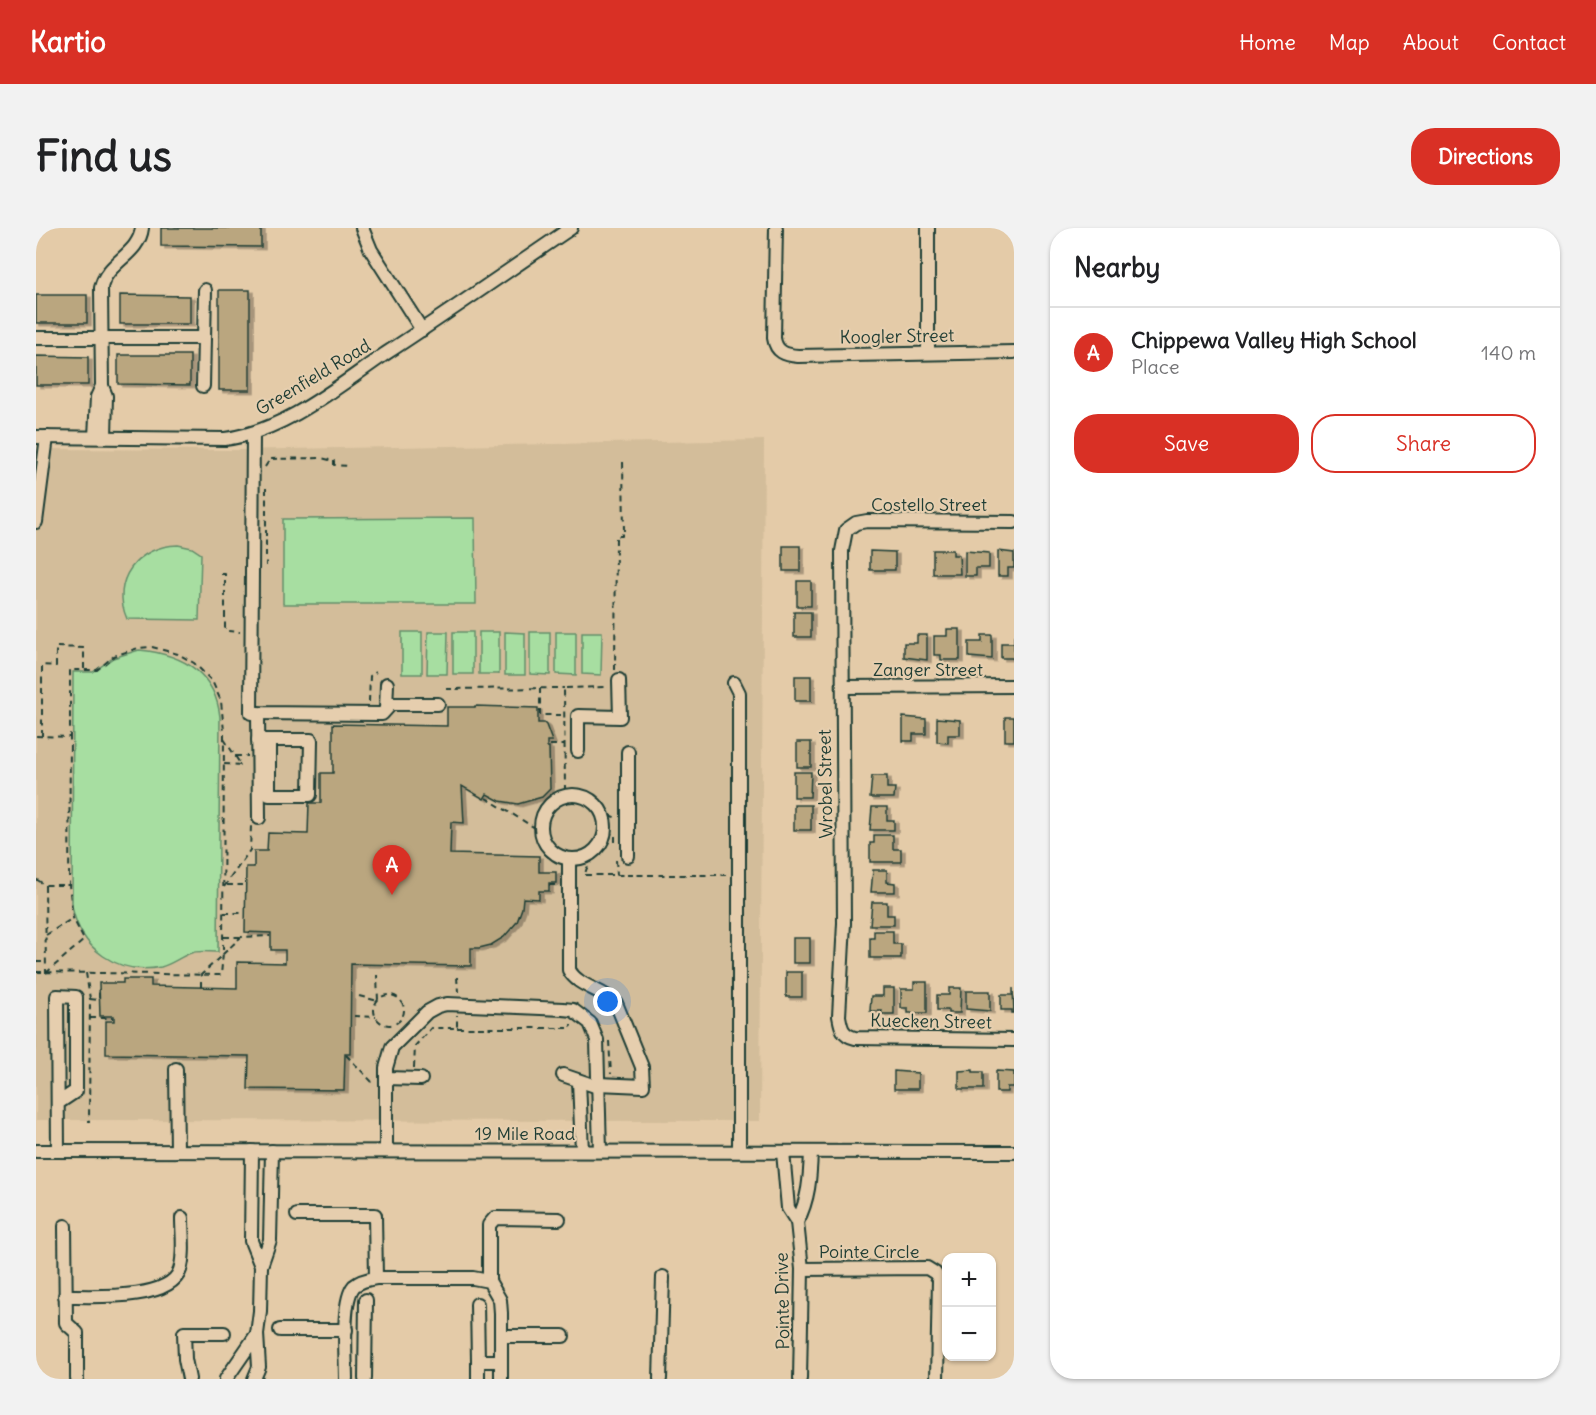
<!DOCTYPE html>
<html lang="en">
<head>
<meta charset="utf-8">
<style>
	body { margin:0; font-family:Delius,sans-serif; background:#f2f2f2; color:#202124 }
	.controls { position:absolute; right:18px; bottom:18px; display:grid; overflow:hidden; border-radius:12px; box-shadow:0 2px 4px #0004 }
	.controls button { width:54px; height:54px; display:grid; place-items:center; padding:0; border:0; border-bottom:2px solid #e0e0e0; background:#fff; color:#202124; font:30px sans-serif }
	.you { position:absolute; left:572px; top:774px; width:21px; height:21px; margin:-15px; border:4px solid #fff; border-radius:50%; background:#1a73e8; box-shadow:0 0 0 9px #1a73e833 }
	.badge { display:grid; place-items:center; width:39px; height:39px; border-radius:50%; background:#d93025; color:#fff; font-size:20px; font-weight:700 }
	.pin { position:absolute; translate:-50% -50px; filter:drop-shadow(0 2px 3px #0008) }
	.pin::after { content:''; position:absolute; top:32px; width:21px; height:18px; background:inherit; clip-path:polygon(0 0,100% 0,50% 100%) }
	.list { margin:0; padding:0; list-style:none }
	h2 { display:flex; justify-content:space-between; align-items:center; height:78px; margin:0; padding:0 24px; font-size:26px }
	h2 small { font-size:20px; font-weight:400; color:#757577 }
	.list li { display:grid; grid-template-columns:39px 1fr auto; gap:18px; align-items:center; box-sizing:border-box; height:90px; padding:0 24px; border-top:2px solid #e0e0e0 }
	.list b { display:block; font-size:22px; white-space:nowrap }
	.list p { margin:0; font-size:20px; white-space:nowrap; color:#757577 }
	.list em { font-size:20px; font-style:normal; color:#757577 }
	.actions { display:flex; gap:12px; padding:18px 24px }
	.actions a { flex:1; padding:14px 0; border:2px solid #d93025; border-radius:24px; text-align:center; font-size:21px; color:#d93025 }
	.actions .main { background:#d93025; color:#fff }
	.map { position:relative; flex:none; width:978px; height:1151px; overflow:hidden; border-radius:24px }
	header { display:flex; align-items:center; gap:36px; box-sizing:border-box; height:84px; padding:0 30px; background:#d93025; color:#fff }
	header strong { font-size:28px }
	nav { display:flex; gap:33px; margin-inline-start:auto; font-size:21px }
	.intro { display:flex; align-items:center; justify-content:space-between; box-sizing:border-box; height:144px; padding:0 36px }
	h1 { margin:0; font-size:42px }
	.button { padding:15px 27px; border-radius:24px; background:#d93025; color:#fff; font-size:21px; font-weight:700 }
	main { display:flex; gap:36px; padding:0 36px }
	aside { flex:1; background:#fff; border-radius:24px; box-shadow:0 2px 4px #0004 }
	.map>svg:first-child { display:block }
</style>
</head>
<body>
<header>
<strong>Kartio</strong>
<nav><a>Home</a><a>Map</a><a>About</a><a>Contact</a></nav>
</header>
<div class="intro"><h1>Find us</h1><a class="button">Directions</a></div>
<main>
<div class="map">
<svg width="978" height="1151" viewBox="0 0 978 1151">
	<defs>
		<filter id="shadow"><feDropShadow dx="4" dy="2.5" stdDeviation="0" flood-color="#0004"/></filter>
	</defs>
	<rect width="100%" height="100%" fill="#e4cba8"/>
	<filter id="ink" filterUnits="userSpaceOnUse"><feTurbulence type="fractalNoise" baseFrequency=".0167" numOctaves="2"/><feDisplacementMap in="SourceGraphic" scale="12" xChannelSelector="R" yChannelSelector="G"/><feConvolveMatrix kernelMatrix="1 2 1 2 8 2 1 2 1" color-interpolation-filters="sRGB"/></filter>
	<g filter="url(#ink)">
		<polygon fill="#d3bd9a" points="728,212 724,893 0,892 0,221 201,222"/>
		<g fill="#a7dea1" stroke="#638e6a" stroke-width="1.5">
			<polygon points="439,290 440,376 247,376 247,291"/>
			<path d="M142,317l14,3 9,6 -2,66 -72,-1c-17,-39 11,-73 51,-74z"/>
			<rect x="366" y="404" width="20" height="42"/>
			<polygon points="392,404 412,404 411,446 391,446"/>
			<rect x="417" y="404" width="20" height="42"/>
			<rect x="443" y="404" width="20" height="42"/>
			<polygon points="469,404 489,405 489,447 469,447"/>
			<polygon points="494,404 514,404 514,447 494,446"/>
			<polygon points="520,404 540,404 540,447 520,446"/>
			<polygon points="546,404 566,404 565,447 546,446"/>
			<path d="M103,422c42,4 76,21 81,67l-2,235c-8,0 -20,-2 -27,1 -11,4 -19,11 -30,14 -43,9 -81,-18 -89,-61l1,-234h20l20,-14z"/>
		</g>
		<g fill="#baa67f" stroke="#1f3d34" stroke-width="1.5" filter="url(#shadow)">
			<polygon points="125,0 225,0 225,19 125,18"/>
			<rect x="183" y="62" width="31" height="100"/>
			<rect x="0" y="67" width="51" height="28"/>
			<polygon points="84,67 154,68 154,96 84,96"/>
			<polygon points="82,127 154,127 154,157 82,156"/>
			<polygon points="0,128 52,129 52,157 0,157"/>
			<rect x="747" y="318" width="17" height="25"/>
			<polygon points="897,322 917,322 917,327 923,327 924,346 897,346"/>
			<polygon points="834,323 859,324 859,342 834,342"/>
			<polygon points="929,323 953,325 953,340 940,340 940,348 929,348"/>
			<polygon points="962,323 978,325 978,340 972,340 972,348 962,348"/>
			<rect x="761" y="353" width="14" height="25"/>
			<rect x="758" y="384" width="17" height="25"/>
			<polygon points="911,401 924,401 924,432 905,432 905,427 898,427 898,408 911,408"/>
			<polygon points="881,407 891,407 891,432 868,429 868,415 881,415"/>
			<polygon points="946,407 956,407 956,431 933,429 933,414 946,414"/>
			<polygon points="978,407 978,432 976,430 965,430 965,415 978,415"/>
			<rect x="759" y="448" width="16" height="25"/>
			<polygon points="439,478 502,480 502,495 508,495 510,497 516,513 511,513 511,519 513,519 514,561 506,569 482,576 464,573 451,566 448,571 426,558 428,595 415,594 414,626 503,628 503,644 520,644 520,655 513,655 513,663 503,663 503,671 487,670 486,680 481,694 468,709 455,717 443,720 435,720 435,738 315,736 314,826 309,826 308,862 212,861 213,828 70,826 70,793 78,793 78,788 64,788 63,755 87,755 87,751 115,751 115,758 201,760 201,734 249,735 249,722 235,722 235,705 209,704 210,639 218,639 218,623 231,623 232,605 272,606 273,575 285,575 285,545 297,545 297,496 411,498 411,479 439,479"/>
			<polygon points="867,489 890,491 890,506 877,506 877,513 867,513"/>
			<rect x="969" y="489" width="9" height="24"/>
			<polygon points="901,490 924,492 924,507 912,507 912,515 901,514"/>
			<rect x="761" y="514" width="14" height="25"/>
			<polygon points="758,544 775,544 774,569 758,569"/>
			<polygon points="836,548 851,548 851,560 859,560 858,570 834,570"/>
			<rect x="758" y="577" width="17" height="25"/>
			<polygon points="836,579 851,579 851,592 858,592 858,602 834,602"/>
			<polygon points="838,607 857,607 857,621 865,621 865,634 834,634 834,615 838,615"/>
			<polygon points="837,642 851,642 851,654 859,655 859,664 835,664"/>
			<polygon points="836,674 851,674 851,687 858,687 858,697 834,697"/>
			<polygon points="838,703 857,703 857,716 865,716 865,730 834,730 834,710 838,710"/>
			<rect x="757" y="710" width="17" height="25"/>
			<rect x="750" y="744" width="16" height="25"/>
			<polygon points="878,754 891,754 891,785 872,785 872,780 865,780 865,761 878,761"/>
			<polygon points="847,760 858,760 858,786 845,786 846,783 834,783 835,768 847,768"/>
			<polygon points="913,760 925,760 924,785 912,785 912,782 901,782 901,767 913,767"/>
			<polygon points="977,760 978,785 976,785 976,782 965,782 965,767 977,767"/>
			<polygon points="930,763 954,763 954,783 930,781"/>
			<polygon points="937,842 937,844 947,844 947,861 923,861 923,843"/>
			<polygon points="858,843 882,845 882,861 858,861"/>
			<polygon points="960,843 978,844 978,859 971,859 971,864 960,864"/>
		</g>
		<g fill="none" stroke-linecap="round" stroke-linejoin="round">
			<g stroke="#1f3d34" stroke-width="16">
				<g id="minor">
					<polyline points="326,0 335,22 386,102"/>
					<path d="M740,0l-2,110c2,14 11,17 24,18l216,-4"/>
					<polyline points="892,0 892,125"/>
					<polyline points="0,110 167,110"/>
					<path d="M66,158l-1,-98c5,-26 38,-33 41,-60"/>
					<polyline points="167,158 169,62"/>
					<polyline points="217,205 215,485 346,486 355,476 402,476"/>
					<path d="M0,209l189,2c60,-8 112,-52 160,-85 63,-41 124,-84 186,-126"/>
					<polyline points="59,209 61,169 66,158 70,168 69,209"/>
					<polyline points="0,294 11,209"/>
					<path d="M978,294l-147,-1 -11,2 -10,7 -4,21 2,372 -5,93c2,11 3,19 16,22l159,2"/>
					<polyline points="698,455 703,465 703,923"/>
					<polyline points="807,459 978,458"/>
					<polyline points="350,481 351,456"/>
					<polyline points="222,485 223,590"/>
					<polyline points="222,512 275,512 274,567 233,567 233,512"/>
					<polyline points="542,523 542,488 584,489 583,452"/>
					<circle cx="537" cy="599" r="32"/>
					<polyline points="592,628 592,524"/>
					<path d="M533,631v111c9,17 33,19 47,33l26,64 1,19 -45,-2"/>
					<polyline points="140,841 141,923"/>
					<polyline points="527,847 562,859"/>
					<polyline points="350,850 385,851"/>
					<polyline points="543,853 546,923"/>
					<polyline points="0,923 978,924"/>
					<polyline points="22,923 21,768 40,769 40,863 22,875"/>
					<polyline points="216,923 215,1013 225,1038 234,1012 236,923"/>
					<polyline points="350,923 350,840 356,819 391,784 402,778 411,776 527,781 537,782 554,795 561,812 564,923"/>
					<path d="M747,924l5,56 9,14c12,-23 13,-44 14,-70"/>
					<polyline points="261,987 339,987 340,1050"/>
					<polyline points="761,994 766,1041 764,1151"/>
					<polyline points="29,998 30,1095 41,1105 41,1151"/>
					<polyline points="766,1041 891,1040 899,1045 903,1051 901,1151"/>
					<polyline points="453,1053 453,997 459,990 523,991"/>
					<path d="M29,1068c27,0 105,5 115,-26 5,-16 2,-35 2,-52"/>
					<polyline points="441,1076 442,1133"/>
					<polyline points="244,1102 310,1102"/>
					<polyline points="221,1106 224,1083 225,1038"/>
					<polyline points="465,1108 527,1108"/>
					<polyline points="153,1151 149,1131 148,1105 188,1105"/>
					<polyline points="190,1151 221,1106 223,1139 218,1151"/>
					<path d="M310,1151c0,-20 -5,-78 8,-93 6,-5 15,-7 22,-8h97l16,3 11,19 1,13v66"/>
					<polyline points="329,1151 330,1072"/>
					<polyline points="442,1151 442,1133 465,1133"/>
					<polyline points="624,1151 627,1049"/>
				</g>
			</g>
			<g stroke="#1f3d34" stroke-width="2" stroke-dasharray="6 4.5" stroke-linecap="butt">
				<polyline points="229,239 234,231 285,230 298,233 298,237 312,238"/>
				<polyline points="230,260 230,338"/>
				<polyline points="185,346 189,346 189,401 191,403 204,404"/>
				<polyline points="579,442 580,308 586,308 586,305 588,305 587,233"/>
				<polyline points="504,460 504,487 528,487"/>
				<polyline points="410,461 528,460"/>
				<polyline points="333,474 334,448 340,444"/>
				<polyline points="0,508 34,509 33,657 9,657 0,651"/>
				<polyline points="6,508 6,437 20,438 20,419 48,420 48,442"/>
				<polyline points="188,511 205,537 188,536"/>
				<polyline points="514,517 528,517"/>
				<polyline points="199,528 212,528"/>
				<polyline points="529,563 528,460 572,459"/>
				<polyline points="450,570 499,600"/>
				<polyline points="573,587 578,589 579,593"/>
				<polyline points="579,608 579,617"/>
				<polyline points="580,632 581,647"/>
				<path d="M521,635c-51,-29 -3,-98 39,-65 8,6 13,14 15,23 6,32 -25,34 -26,55"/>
				<polyline points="549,647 690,647"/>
				<polyline points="9,657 10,745"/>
				<polyline points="191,657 207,657"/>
				<polyline points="513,657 523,657"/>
				<polyline points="188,659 214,622 215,598"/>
				<polyline points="188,685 207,685"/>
				<polyline points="10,707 37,690"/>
				<polyline points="188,709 205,709"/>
				<polyline points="0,734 9,734"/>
				<polyline points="0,744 185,747 187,725 188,503 185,473 176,453 158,435 142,426 116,419 102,420 78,428 61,442 34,442 34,509"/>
				<polyline points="10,745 48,712 37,690 33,657"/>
				<polyline points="50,745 54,771 53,894"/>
				<polyline points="421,749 422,764"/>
				<polyline points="165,759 165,747 205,709 234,708"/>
				<circle cx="353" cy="782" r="15"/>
				<polyline points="323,768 342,773 341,747"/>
				<polyline points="54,771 63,772 63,762"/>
				<polyline points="318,788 340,789"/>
				<polyline points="54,790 77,790"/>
				<polyline points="421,800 535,800 535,796"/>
				<polyline points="573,813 575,846"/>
				<polyline points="310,827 338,856"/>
				<polyline points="378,840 379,818 395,800 421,800 421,787"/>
			</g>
			<use href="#minor" stroke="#e6ceae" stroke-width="12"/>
		</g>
	</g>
	<g text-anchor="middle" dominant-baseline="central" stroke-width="4.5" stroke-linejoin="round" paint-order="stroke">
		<g font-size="18" fill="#1f3d34" stroke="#e6ceae">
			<text transform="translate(861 108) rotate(-1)">Koogler Street</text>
			<text transform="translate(277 149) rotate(-31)">Greenfield Road</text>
			<text x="893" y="276">Costello Street</text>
			<text x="892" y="441">Zanger Street</text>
			<text transform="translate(789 556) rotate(-91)">Wrobel Street</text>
			<text transform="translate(895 793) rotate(1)">Kuecken Street</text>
			<text x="489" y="905">19 Mile Road</text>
			<text x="833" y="1023">Pointe Circle</text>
			<text transform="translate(746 1073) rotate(-91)">Pointe Drive</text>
		</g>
	</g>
</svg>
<div class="controls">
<button>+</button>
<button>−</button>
</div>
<div class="you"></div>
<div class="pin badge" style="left:356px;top:667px">A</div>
</div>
<aside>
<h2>Nearby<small></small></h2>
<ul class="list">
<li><span class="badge">A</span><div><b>Chippewa Valley High School</b><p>Place</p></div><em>140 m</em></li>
</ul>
<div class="actions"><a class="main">Save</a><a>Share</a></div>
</aside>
</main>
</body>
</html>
